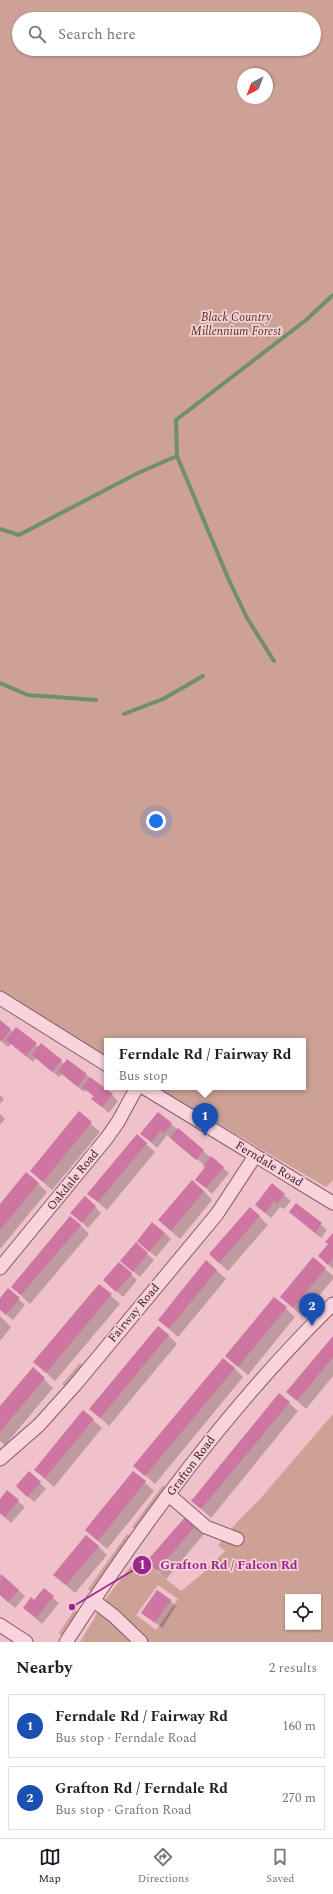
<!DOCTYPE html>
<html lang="en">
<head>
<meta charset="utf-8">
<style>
	body { margin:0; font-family:Spectral,serif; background:#f2f2f2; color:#222 }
	.controls { position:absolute; right:12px; bottom:12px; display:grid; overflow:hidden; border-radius:0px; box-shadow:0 1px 3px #0004 }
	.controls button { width:36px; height:36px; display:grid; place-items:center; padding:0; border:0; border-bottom:1px solid #e0e0e0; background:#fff; color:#222; font:20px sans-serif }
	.compass { position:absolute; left:237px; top:68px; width:36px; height:36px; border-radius:50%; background:#fff; box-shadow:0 1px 3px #0004; rotate:222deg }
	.you { position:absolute; left:156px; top:821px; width:14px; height:14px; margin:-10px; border:3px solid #fff; border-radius:50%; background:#1a73e8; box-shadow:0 0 0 6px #1a73e833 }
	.badge { display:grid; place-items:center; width:26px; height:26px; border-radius:50%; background:#111827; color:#fff; font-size:13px; font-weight:700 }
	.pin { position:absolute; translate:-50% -33px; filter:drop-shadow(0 1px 2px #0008) }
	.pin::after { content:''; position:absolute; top:21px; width:14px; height:12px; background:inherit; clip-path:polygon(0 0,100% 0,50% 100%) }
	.popup { position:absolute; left:104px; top:1038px; width:202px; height:52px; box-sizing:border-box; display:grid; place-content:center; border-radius:0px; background:#fff; filter:drop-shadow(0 1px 3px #0005); font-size:13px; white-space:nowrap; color:#767676 }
	.popup b { font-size:15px; color:#222 }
	.popup::after { content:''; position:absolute; left:50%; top:100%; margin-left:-8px; border:8px solid transparent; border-top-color:#fff }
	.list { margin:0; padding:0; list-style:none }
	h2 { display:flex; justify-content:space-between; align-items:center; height:52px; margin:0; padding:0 16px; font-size:17px }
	h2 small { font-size:13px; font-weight:400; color:#767676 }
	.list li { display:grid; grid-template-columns:26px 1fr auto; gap:12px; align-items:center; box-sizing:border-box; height:64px; margin:0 8px 8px; padding:0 8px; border:1px solid #e0e0e0; border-radius:0px }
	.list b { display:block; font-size:15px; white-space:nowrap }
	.list p { margin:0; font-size:13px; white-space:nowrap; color:#767676 }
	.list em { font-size:13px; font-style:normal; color:#767676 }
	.icon { flex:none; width:22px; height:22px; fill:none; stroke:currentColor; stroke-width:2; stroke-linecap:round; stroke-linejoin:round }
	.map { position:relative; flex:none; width:333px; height:1642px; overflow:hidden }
	.search { position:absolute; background:#fff; box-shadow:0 1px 3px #0004; left:12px; right:12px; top:12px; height:44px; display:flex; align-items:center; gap:10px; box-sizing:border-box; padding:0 14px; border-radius:22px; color:#767676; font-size:15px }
	.sheet { height:196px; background:#fff }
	nav { display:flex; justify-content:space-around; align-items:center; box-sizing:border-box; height:56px; border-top:1px solid #e0e0e0; background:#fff; font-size:11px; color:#767676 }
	nav a { display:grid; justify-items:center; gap:2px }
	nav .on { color:#111827 }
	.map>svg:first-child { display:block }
</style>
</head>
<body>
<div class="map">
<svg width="333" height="1642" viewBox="0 0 333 1642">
	<rect width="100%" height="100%" fill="#efc1ca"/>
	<g fill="#cda195" fill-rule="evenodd">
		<path d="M0,0h333v1180l-7,7 -171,-100h148v-46h-196v16l-107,-67zM19,19h295v30h-295zM243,74h24v24h-24z"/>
		<polygon points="80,1363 84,1368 67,1388 62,1384"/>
		<path d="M333,1414v228h-253l14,-23 6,-13 38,-49 43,34 22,-18 22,-22 -7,-6 19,-23 23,-23zM158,1585l20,14 -22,31 -20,-15zM288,1597h30v30h-30z"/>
		<polygon points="163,1485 166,1489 136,1530 132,1527"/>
		<polygon points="127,1534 131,1536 91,1592 88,1589"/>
		<polygon points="75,1609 78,1613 62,1637 59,1633"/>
	</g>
	<g fill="#0003">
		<polygon points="0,1021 13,1032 39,1047 42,1045 64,1064 67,1060 112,1095 118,1101 109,1113 93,1099 94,1097 86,1090 84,1092 62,1074 59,1077 36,1058 33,1062 11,1044 8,1047 0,1040"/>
		<polygon points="0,1095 4,1099 0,1104"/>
		<polygon points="79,1113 100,1132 52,1190 31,1171"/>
		<polygon points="0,1114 5,1119 0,1125"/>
		<polygon points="171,1124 229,1173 212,1194 197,1180 207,1168 203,1164 167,1135 157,1148 142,1134"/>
		<polygon points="137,1136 155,1152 107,1210 89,1194"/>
		<polygon points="27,1174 47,1192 0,1249 0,1206"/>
		<polygon points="272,1185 291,1201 284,1209 280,1207 271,1218 256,1205"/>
		<polygon points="204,1191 212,1200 180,1239 159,1220"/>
		<polygon points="296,1204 327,1230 321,1238 290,1212"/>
		<polygon points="95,1207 101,1213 88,1228 78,1219"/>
		<polygon points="259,1216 268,1225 228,1271 210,1254"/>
		<polygon points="80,1225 89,1234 30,1304 12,1287"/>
		<polygon points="165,1233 171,1239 156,1257 144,1247"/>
		<polygon points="333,1234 333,1269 325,1262"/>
		<polygon points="136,1244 154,1260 140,1277 128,1267"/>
		<polygon points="313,1258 333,1276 333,1279 302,1316 281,1297"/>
		<polygon points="207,1262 226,1279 178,1337 159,1320"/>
		<polygon points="131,1274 137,1280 123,1297 111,1286"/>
		<polygon points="99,1285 120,1304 55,1381 35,1362"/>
		<polygon points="8,1290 25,1305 13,1320 0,1309 0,1299"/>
		<polygon points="274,1298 295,1317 248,1375 236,1365"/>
		<polygon points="0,1316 11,1327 0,1341"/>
		<polygon points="168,1335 177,1344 109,1426 91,1409"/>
		<polygon points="333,1337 333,1376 306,1409 288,1392"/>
		<polygon points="234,1368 243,1377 155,1484 135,1466"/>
		<polygon points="33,1369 53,1388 5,1445 0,1441 0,1408"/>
		<polygon points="289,1403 298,1411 211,1518 193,1501"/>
		<polygon points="93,1420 102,1428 54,1487 35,1470"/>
		<polygon points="133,1472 154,1491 107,1549 86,1530"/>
		<polygon points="40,1483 46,1489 34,1502 23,1492"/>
		<polygon points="7,1492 25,1507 11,1523 0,1513 0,1500"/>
		<polygon points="195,1525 204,1534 166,1579 156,1570"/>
		<polygon points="98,1546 107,1555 75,1593 54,1575"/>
		<polygon points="0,1575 25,1596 15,1608 0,1595"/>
		<polygon points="44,1590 59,1603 42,1624 30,1613 35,1601"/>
		<polygon points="170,1600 176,1606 162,1628 143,1613"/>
	</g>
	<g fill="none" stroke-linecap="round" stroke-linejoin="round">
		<g stroke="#708f6b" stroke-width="4">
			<polyline points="177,456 228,578 247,618 274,661"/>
			<polyline points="0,529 19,535 138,473 177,456 176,420 306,320 333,295"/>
			<polyline points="0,683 28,695 96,700"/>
			<polyline points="124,714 163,699 203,676"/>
		</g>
	</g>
	<g fill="#ce76a1">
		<polygon points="0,1020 11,1029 2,1041 0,1040"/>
		<polygon points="16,1027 37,1043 26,1056 6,1040"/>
		<polygon points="41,1043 62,1060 52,1072 32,1055"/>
		<polygon points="67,1059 87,1074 78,1087 58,1071"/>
		<polygon points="90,1077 113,1094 102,1107 91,1099 94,1096 82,1087"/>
		<polygon points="79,1111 92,1122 43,1182 30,1171"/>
		<polygon points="158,1112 172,1123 164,1133 161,1130 151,1142 140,1134"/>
		<polygon points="178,1128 204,1150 196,1160 170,1138"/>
		<polygon points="137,1134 147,1143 98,1202 87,1194"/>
		<polygon points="211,1156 224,1167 206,1188 195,1180 205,1167 203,1166"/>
		<polygon points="26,1172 39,1183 0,1230 0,1204"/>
		<polygon points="192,1180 204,1191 171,1231 158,1220"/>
		<polygon points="272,1183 285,1194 277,1204 274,1201 265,1213 255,1205"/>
		<polygon points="85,1196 96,1206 82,1223 70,1213"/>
		<polygon points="296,1203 322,1223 315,1233 289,1212"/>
		<polygon points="250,1207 260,1216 219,1263 209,1254"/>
		<polygon points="70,1216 81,1225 21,1295 11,1287"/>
		<polygon points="152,1222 165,1233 149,1252 137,1241"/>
		<polygon points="333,1233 333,1259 328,1265 318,1256 328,1244 325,1242"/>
		<polygon points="136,1242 148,1253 133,1272 120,1261"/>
		<polygon points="313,1257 326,1268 293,1308 280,1297"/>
		<polygon points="206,1260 217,1270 169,1329 158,1320"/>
		<polygon points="119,1262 132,1273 116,1292 103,1280"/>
		<polygon points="99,1284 112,1294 46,1373 33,1362"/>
		<polygon points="8,1288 20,1298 6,1315 0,1310 0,1298"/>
		<polygon points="274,1297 287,1307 238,1367 225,1356"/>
		<polygon points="158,1326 169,1335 100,1418 89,1409"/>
		<polygon points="333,1336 333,1357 297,1401 286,1392"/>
		<polygon points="223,1358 235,1368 145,1476 133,1466"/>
		<polygon points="33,1367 45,1378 0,1432 0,1406"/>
		<polygon points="279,1393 290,1402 201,1509 191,1501"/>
		<polygon points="83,1410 94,1419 45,1478 34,1470"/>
		<polygon points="29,1471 41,1482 27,1497 16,1486"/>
		<polygon points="133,1471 146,1481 98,1541 85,1530"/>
		<polygon points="7,1490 19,1500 5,1517 0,1513 0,1499"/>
		<polygon points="186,1516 196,1525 157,1571 146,1562"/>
		<polygon points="86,1535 99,1546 66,1585 53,1575"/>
		<polygon points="1,1574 19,1590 8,1602 0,1595"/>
		<polygon points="44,1588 54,1596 36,1618 23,1608 31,1597 34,1600"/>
		<polygon points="157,1590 171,1600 155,1623 141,1613"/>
	</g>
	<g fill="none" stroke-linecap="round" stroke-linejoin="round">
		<g stroke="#88586a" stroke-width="15">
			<g id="minor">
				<polyline points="0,998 107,1065"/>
				<polyline points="143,1087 333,1203"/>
				<polyline points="0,1268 106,1139 118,1122 137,1087"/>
				<polyline points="0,1459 39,1425 75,1385 217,1214 255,1156"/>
				<polyline points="169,1495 206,1527 237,1539"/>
				<polyline points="93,1600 114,1616 141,1642"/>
				<polyline points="0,1625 26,1642"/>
				<path d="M66,1642c78,-120 165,-238 267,-338"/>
			</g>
		</g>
		<use href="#minor" stroke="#f9d4dc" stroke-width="13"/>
	</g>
	<g text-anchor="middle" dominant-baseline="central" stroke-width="3.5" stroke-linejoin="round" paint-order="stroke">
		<g font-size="12" font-style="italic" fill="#543423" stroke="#f6d1d8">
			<text x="236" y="317">Black Country<tspan x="236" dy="14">Millennium Forest</tspan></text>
		</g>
		<g font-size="12" fill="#381d28" stroke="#f6d1d8">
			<text transform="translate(269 1164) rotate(31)">Ferndale Road</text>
			<text transform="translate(73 1180) rotate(-51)">Oakdale Road</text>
			<text transform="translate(134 1313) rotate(-50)">Fairway Road</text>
			<text transform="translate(191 1466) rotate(-53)">Grafton Road</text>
		</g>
	</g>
	<path fill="none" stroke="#98278e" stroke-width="1.5" d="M72 1607L142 1565"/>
	<g fill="#98278e" stroke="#f6d1d8" stroke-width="1.5">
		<circle cx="72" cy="1607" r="4"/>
		<circle cx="142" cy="1565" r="10"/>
	</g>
	<g font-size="12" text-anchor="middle" font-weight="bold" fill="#fff">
		<text x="142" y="1569">1</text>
	</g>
	<g font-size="13" text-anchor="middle" font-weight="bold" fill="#98278e" stroke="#f6d1d8" stroke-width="3.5" stroke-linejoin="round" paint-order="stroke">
		<text x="229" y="1569">Grafton Rd / Falcon Rd</text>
	</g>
</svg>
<div class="controls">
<button><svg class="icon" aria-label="locate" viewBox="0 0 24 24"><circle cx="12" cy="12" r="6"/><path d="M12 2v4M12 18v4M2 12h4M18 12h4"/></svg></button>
</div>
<svg class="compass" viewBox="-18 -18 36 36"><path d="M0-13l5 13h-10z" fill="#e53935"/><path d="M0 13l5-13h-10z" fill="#767676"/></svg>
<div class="you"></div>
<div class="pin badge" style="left:205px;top:1136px;background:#1a4fb4">1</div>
<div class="popup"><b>Ferndale Rd / Fairway Rd</b>Bus stop</div>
<div class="pin badge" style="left:312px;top:1326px;background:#1a4fb4">2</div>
<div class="search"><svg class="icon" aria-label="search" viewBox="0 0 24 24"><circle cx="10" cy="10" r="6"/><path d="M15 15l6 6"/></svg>Search here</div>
</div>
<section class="sheet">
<h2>Nearby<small>2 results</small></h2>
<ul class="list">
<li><span class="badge" style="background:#1a4fb4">1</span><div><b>Ferndale Rd / Fairway Rd</b><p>Bus stop · Ferndale Road</p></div><em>160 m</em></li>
<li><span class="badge" style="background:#1a4fb4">2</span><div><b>Grafton Rd / Ferndale Rd</b><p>Bus stop · Grafton Road</p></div><em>270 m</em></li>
</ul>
</section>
<nav>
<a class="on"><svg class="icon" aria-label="map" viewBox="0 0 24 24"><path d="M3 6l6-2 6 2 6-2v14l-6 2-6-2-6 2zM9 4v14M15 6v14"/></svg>Map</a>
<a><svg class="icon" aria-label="directions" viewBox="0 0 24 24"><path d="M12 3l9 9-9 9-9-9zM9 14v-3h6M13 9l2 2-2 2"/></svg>Directions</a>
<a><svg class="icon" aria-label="saved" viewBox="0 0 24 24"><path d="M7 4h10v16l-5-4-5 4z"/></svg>Saved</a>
</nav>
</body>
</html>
